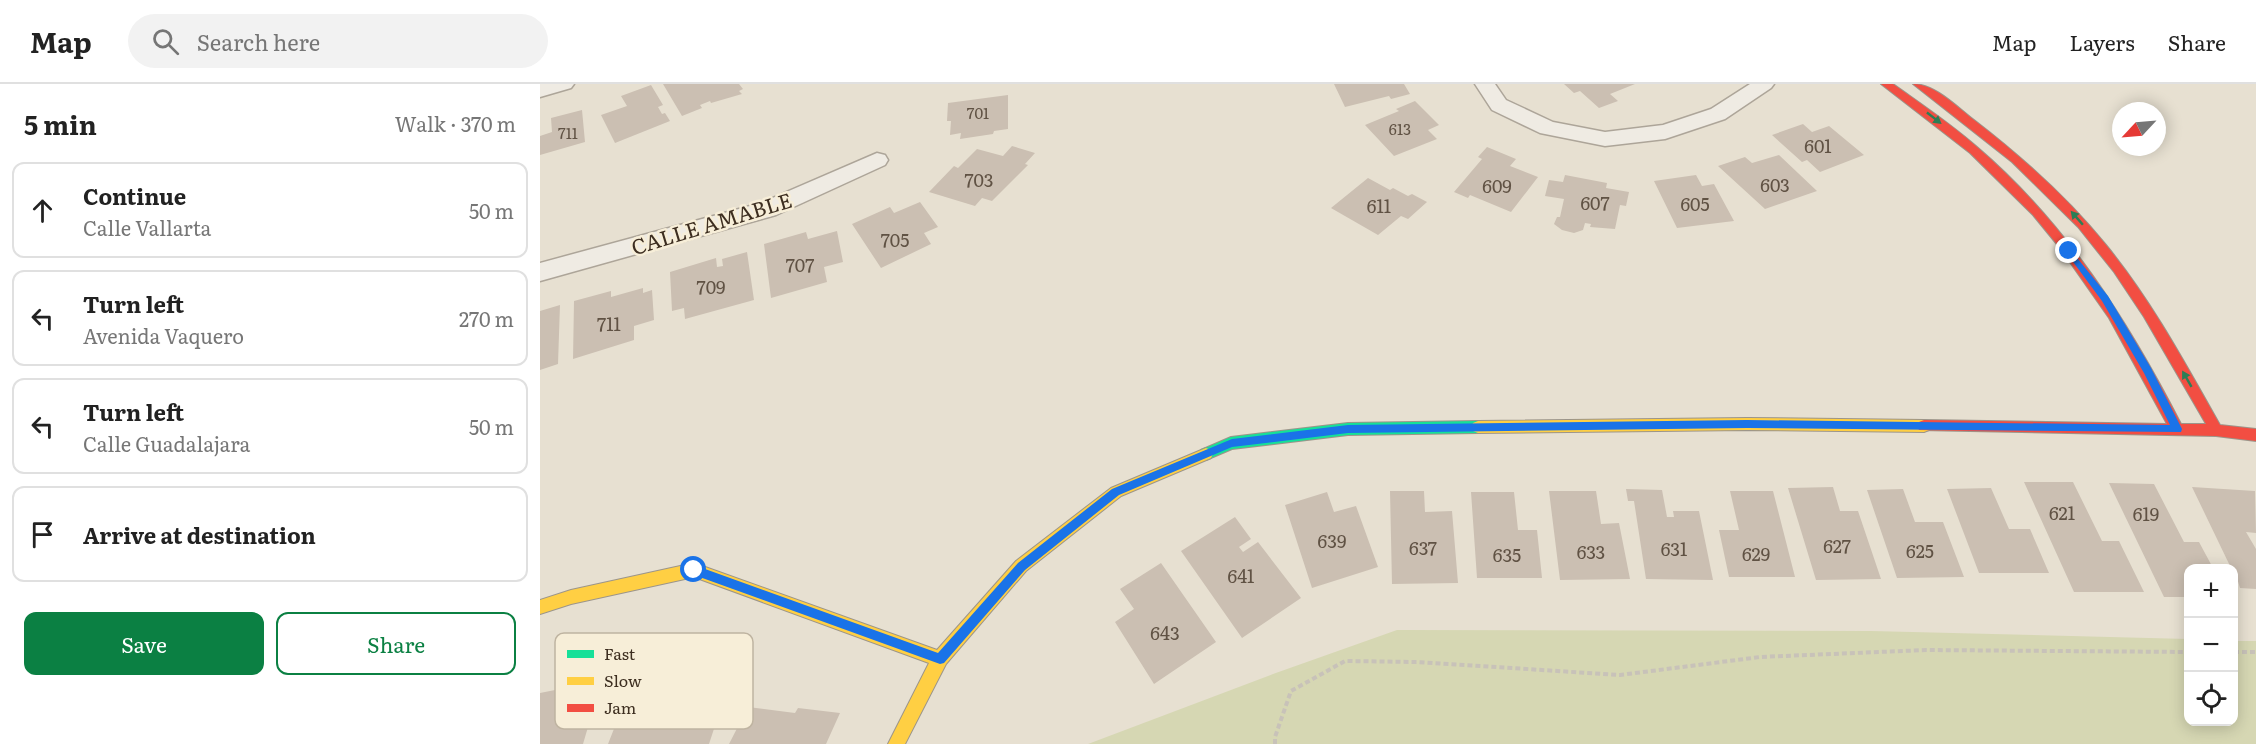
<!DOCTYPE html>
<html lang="en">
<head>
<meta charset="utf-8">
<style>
	body { margin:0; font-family:Literata,serif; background:#f2f2f2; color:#222 }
	.controls { position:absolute; right:18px; bottom:18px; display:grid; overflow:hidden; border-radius:12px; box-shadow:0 3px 15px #0003 }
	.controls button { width:54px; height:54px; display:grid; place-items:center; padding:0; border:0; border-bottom:2px solid #e0e0e0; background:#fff; color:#222; font:30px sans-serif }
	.compass { position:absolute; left:1572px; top:18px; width:54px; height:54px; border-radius:50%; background:#fff; box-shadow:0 3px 15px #0003; rotate:244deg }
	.stop { position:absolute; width:18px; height:18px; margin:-14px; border:4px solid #1a73e8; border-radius:50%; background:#fff }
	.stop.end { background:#1a73e8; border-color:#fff; box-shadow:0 2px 6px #0008 }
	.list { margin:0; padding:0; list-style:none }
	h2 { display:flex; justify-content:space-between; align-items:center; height:78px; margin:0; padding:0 24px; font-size:26px }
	h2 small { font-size:20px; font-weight:400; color:#767676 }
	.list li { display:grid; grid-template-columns:39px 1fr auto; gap:18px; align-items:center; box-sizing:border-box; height:96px; margin:0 12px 12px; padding:0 12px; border:2px solid #e0e0e0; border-radius:12px }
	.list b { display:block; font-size:22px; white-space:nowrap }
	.list p { margin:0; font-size:20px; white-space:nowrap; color:#767676 }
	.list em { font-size:20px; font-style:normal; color:#767676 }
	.actions { display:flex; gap:12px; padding:18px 24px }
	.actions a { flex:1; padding:14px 0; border:2px solid #0b8043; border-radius:12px; text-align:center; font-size:21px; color:#0b8043 }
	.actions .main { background:#0b8043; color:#fff }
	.icon { flex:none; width:33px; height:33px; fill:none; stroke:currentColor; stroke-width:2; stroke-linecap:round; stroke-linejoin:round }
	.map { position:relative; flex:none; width:1716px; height:660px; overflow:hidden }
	header { display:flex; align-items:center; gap:36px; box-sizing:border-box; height:84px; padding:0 30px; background:#fff; border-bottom:2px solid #e0e0e0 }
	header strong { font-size:28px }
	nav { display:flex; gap:33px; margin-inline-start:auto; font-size:21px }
	.search { width:420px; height:54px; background:#f2f2f2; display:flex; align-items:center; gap:15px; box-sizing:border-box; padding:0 21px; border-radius:33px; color:#767676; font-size:22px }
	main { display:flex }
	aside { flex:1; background:#fff }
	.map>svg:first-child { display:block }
</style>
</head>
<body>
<header>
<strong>Map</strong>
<div class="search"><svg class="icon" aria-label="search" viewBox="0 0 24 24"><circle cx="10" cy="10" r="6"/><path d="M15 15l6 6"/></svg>Search here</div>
<nav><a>Map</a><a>Layers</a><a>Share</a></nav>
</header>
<main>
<aside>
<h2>5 min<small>Walk · 370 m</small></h2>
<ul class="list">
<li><svg class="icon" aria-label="ahead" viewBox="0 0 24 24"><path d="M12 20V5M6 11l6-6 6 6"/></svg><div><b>Continue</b><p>Calle Vallarta</p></div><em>50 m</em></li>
<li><svg class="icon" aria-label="left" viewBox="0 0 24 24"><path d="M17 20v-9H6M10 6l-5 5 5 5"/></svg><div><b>Turn left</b><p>Avenida Vaquero</p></div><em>270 m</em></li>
<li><svg class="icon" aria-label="left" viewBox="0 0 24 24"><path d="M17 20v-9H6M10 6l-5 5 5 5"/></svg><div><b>Turn left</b><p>Calle Guadalajara</p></div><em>50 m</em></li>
<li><svg class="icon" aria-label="arrive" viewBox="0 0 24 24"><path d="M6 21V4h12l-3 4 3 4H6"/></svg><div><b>Arrive at destination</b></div></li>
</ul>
<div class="actions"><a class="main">Save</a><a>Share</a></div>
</aside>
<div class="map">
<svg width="1716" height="660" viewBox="0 0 1716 660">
	<rect width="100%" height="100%" fill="#e7e0d1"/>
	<polygon fill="#d6d7b3" points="857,546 1331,547 1648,555 1648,638 1694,638 1694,557 1716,557 1716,660 548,660 733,590"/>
	<g fill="#cbbfb2">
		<polygon points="123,0 199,0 203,5 199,7 202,10 171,19 170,17 160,21 162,24 142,32"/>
		<polygon points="794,0 864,0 870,10 851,15 849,12 805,23"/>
		<polygon points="1024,0 1095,0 1070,10 1078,17 1059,24 1040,7 1034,9"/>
		<polygon points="111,1 123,21 118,23 122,30 125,29 130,37 75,59 61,31 87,22 81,12"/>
		<polygon points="468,11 468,45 454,47 453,50 420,55 421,49 410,51 411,37 407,37 408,19"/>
		<polygon points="875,17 899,41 888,46 897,55 854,72 825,41 859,27 856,25"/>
		<polygon points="42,26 45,58 0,71 0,52 12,48 11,34"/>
		<polygon points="1263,40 1272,48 1289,42 1324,71 1280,88 1267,76 1262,78 1232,51"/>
		<polygon points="472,62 495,69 485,80 488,81 452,117 442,114 435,122 389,108 414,82 418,84 437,65 463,72"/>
		<polygon points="947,63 976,75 970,82 998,93 971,128 930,111 928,114 914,108 942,75 938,73"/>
		<polygon points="1239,71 1277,107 1225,125 1178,82 1205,73 1212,79"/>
		<polygon points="1025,91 1067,99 1066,104 1089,108 1086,122 1080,121 1075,145 1050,143 1051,140 1045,139 1043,146 1034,149 1022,146 1014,140 1017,133 1020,133 1024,115 1005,112 1009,96 1023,98"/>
		<polygon points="1156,91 1162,102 1174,100 1194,137 1137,144 1114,97"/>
		<polygon points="828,94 850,106 853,104 868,112 872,110 887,118 868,135 861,132 838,151 791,124"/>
		<polygon points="380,118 398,143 384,149 391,160 341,184 312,140 350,123 354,129"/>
		<polygon points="297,147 303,178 284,183 287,198 231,214 224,160 266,148 268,155"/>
		<polygon points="207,168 214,216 145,235 144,224 132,227 130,188 176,174 177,183 183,182 182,175"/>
		<polygon points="103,204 103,209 112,206 114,236 94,242 94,256 33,275 34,217 71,207 71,213"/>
		<polygon points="20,221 18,280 0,286 0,227"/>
		<polygon points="1484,398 1533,398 1562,457 1579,457 1604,508 1534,508"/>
		<polygon points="1569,399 1614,400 1644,458 1659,458 1673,484 1648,484 1648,513 1624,513"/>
		<polygon points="1293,403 1300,427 1318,427 1341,495 1276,496 1248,404"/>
		<polygon points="1652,403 1715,407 1716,449 1706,448 1716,465 1716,505 1700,504 1694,484 1691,484"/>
		<polygon points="1451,404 1469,445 1490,445 1509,489 1439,489 1407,405"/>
		<polygon points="1086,405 1122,406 1127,433 1134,433 1133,427 1159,427 1173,496 1106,495 1094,417 1088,417"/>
		<polygon points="1363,405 1375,438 1403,438 1424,493 1357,494 1327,406"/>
		<polygon points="850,407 884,407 885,428 912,427 918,499 852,500"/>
		<polygon points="1009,407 1056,407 1061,440 1079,439 1090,495 1020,496"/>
		<polygon points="1190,407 1233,407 1255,493 1189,493 1179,446 1199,446"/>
		<polygon points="787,408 794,428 816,422 838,483 772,504 745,421"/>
		<polygon points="931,408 974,408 978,446 997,446 1002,494 937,494"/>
		<polygon points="695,433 711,455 699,463 703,468 718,458 761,514 702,554 641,467"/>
		<polygon points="621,479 676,558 614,600 575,538 594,525 580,505"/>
		<polygon points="151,576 147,587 194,584 169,660 68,660 100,579"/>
		<polygon points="63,592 43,660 0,660 0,609 15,606 18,600"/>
		<polygon points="208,623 255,629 258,624 300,629 286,660 189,660"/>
	</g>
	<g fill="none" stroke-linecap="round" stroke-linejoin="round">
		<g stroke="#ada599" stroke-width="3">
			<g id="street">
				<polygon points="0,0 34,0 31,4 0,13"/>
				<polygon points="935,0 955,0 966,16 1013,38 1065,48 1123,41 1171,25 1210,0 1234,0 1231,4 1185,35 1125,55 1065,62 1000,49 952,26"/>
				<polygon points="337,69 345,71 348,76 345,81 236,131 0,197 0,179 221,119"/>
			</g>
		</g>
		<g stroke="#9c958a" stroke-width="2">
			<polygon id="fast" points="938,337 943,339 945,343 943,347 938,349 808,351 692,365 666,376 661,374 659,370 661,366 691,353 808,339"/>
		</g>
		<g stroke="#9c958a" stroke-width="2">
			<g id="slow">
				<polygon points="1207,334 1384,336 1389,338 1391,342 1389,346 1384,348 1207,346 938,349 933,347 931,343 933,339 938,337"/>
				<polygon points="666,364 671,366 673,370 671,374 581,412 486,487 406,580 365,660 348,660 389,579 154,493 31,520 0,530 0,516 31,506 154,479 397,566 476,477 571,404"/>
			</g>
		</g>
		<g stroke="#9c958a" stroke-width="2">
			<path id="jam" d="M1341,0h12c28,20 58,40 84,63 89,76 151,174 204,277h25l-62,-107 -30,-45 -36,-45 -66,-65 -99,-78c22,0 44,23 61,36 48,37 93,77 132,125 45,55 79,118 114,180l36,4v12l-40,-5 -297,-6 -2,-4 2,-4 5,-2 243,4 -58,-106 -49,-70 -27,-33 -63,-62z"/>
		</g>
		<g stroke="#c8c2b9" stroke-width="4" stroke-dasharray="5 3" stroke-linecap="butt">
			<polyline points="1694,568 1716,568"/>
			<polyline points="735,660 735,653 751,607 805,577 877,578 1080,591 1220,573 1386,566 1648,568"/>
		</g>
		<use href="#street" fill="#efebe3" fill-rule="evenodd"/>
		<use href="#fast" fill="#16e098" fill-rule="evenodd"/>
		<use href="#slow" fill="#ffcf43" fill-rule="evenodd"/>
		<use href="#jam" fill="#f24e42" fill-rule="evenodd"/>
	</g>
	<defs><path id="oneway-solid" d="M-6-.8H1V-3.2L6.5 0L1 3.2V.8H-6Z" transform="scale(1.5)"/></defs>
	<g fill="#2b7e56">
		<use href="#oneway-solid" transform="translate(1394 34) rotate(38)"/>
		<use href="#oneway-solid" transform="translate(1537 134) rotate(-131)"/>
		<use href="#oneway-solid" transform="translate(1647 295) rotate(-120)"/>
	</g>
	<polygon fill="#1a73e8" points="1529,164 1568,212 1611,284 1642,345 1641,348 1207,344 808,349 692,363 579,411 485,486 404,579 400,580 154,491 148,486 154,481 398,569 478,479 572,405 692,355 808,341 1207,336 1630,341 1604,289 1562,217 1525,167"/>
	<g text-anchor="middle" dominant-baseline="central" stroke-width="5" stroke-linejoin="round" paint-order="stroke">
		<g font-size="15" fill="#605244">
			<text x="438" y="28">701</text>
			<text x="860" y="44">613</text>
			<text x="28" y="48">711</text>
		</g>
		<g font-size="18" fill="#605244">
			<text x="1278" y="61">601</text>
			<text x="439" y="95">703</text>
			<text x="1235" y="100">603</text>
			<text x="957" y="101">609</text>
			<text x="1055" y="118">607</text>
			<text x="1155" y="119">605</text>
			<text x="839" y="121">611</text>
			<text x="355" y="155">705</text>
			<text x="260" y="180">707</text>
			<text x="171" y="202">709</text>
			<text x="69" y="239">711</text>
			<text x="1522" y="428">621</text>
			<text x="1606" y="429">619</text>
			<text x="792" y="456">639</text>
			<text x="1297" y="461">627</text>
			<text x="883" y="463">637</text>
			<text x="1134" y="464">631</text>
			<text x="1380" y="466">625</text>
			<text x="1051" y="467">633</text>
			<text x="1216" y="469">629</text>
			<text x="967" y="470">635</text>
			<text x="701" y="491">641</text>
			<text x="625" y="548">643</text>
		</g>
		<g font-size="21" fill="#3d2e20" stroke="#f7eed8">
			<text transform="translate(171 138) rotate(-17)">CALLE AMABLE</text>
		</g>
	</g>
	<rect x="15" y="549" width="198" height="96" rx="9" fill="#f7eed8" stroke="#bfb4a1" stroke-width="1.5"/>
	<rect x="27" y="566" width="27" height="8" fill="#16e098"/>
	<rect x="27" y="593" width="27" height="8" fill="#ffcf43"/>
	<rect x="27" y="620" width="27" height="8" fill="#f24e42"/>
	<g font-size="16" fill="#3d2e20">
		<text x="64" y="576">Fast</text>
		<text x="64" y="603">Slow</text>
		<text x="64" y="630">Jam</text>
	</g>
</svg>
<div class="controls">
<button>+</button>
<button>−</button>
<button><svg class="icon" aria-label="locate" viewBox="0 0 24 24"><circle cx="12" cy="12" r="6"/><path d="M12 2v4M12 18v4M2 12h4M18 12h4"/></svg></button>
</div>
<svg class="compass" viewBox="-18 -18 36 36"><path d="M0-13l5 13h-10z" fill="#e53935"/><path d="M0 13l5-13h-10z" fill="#767676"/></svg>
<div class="stop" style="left:154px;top:486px"></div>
<div class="stop end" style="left:1529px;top:167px"></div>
</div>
</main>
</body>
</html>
